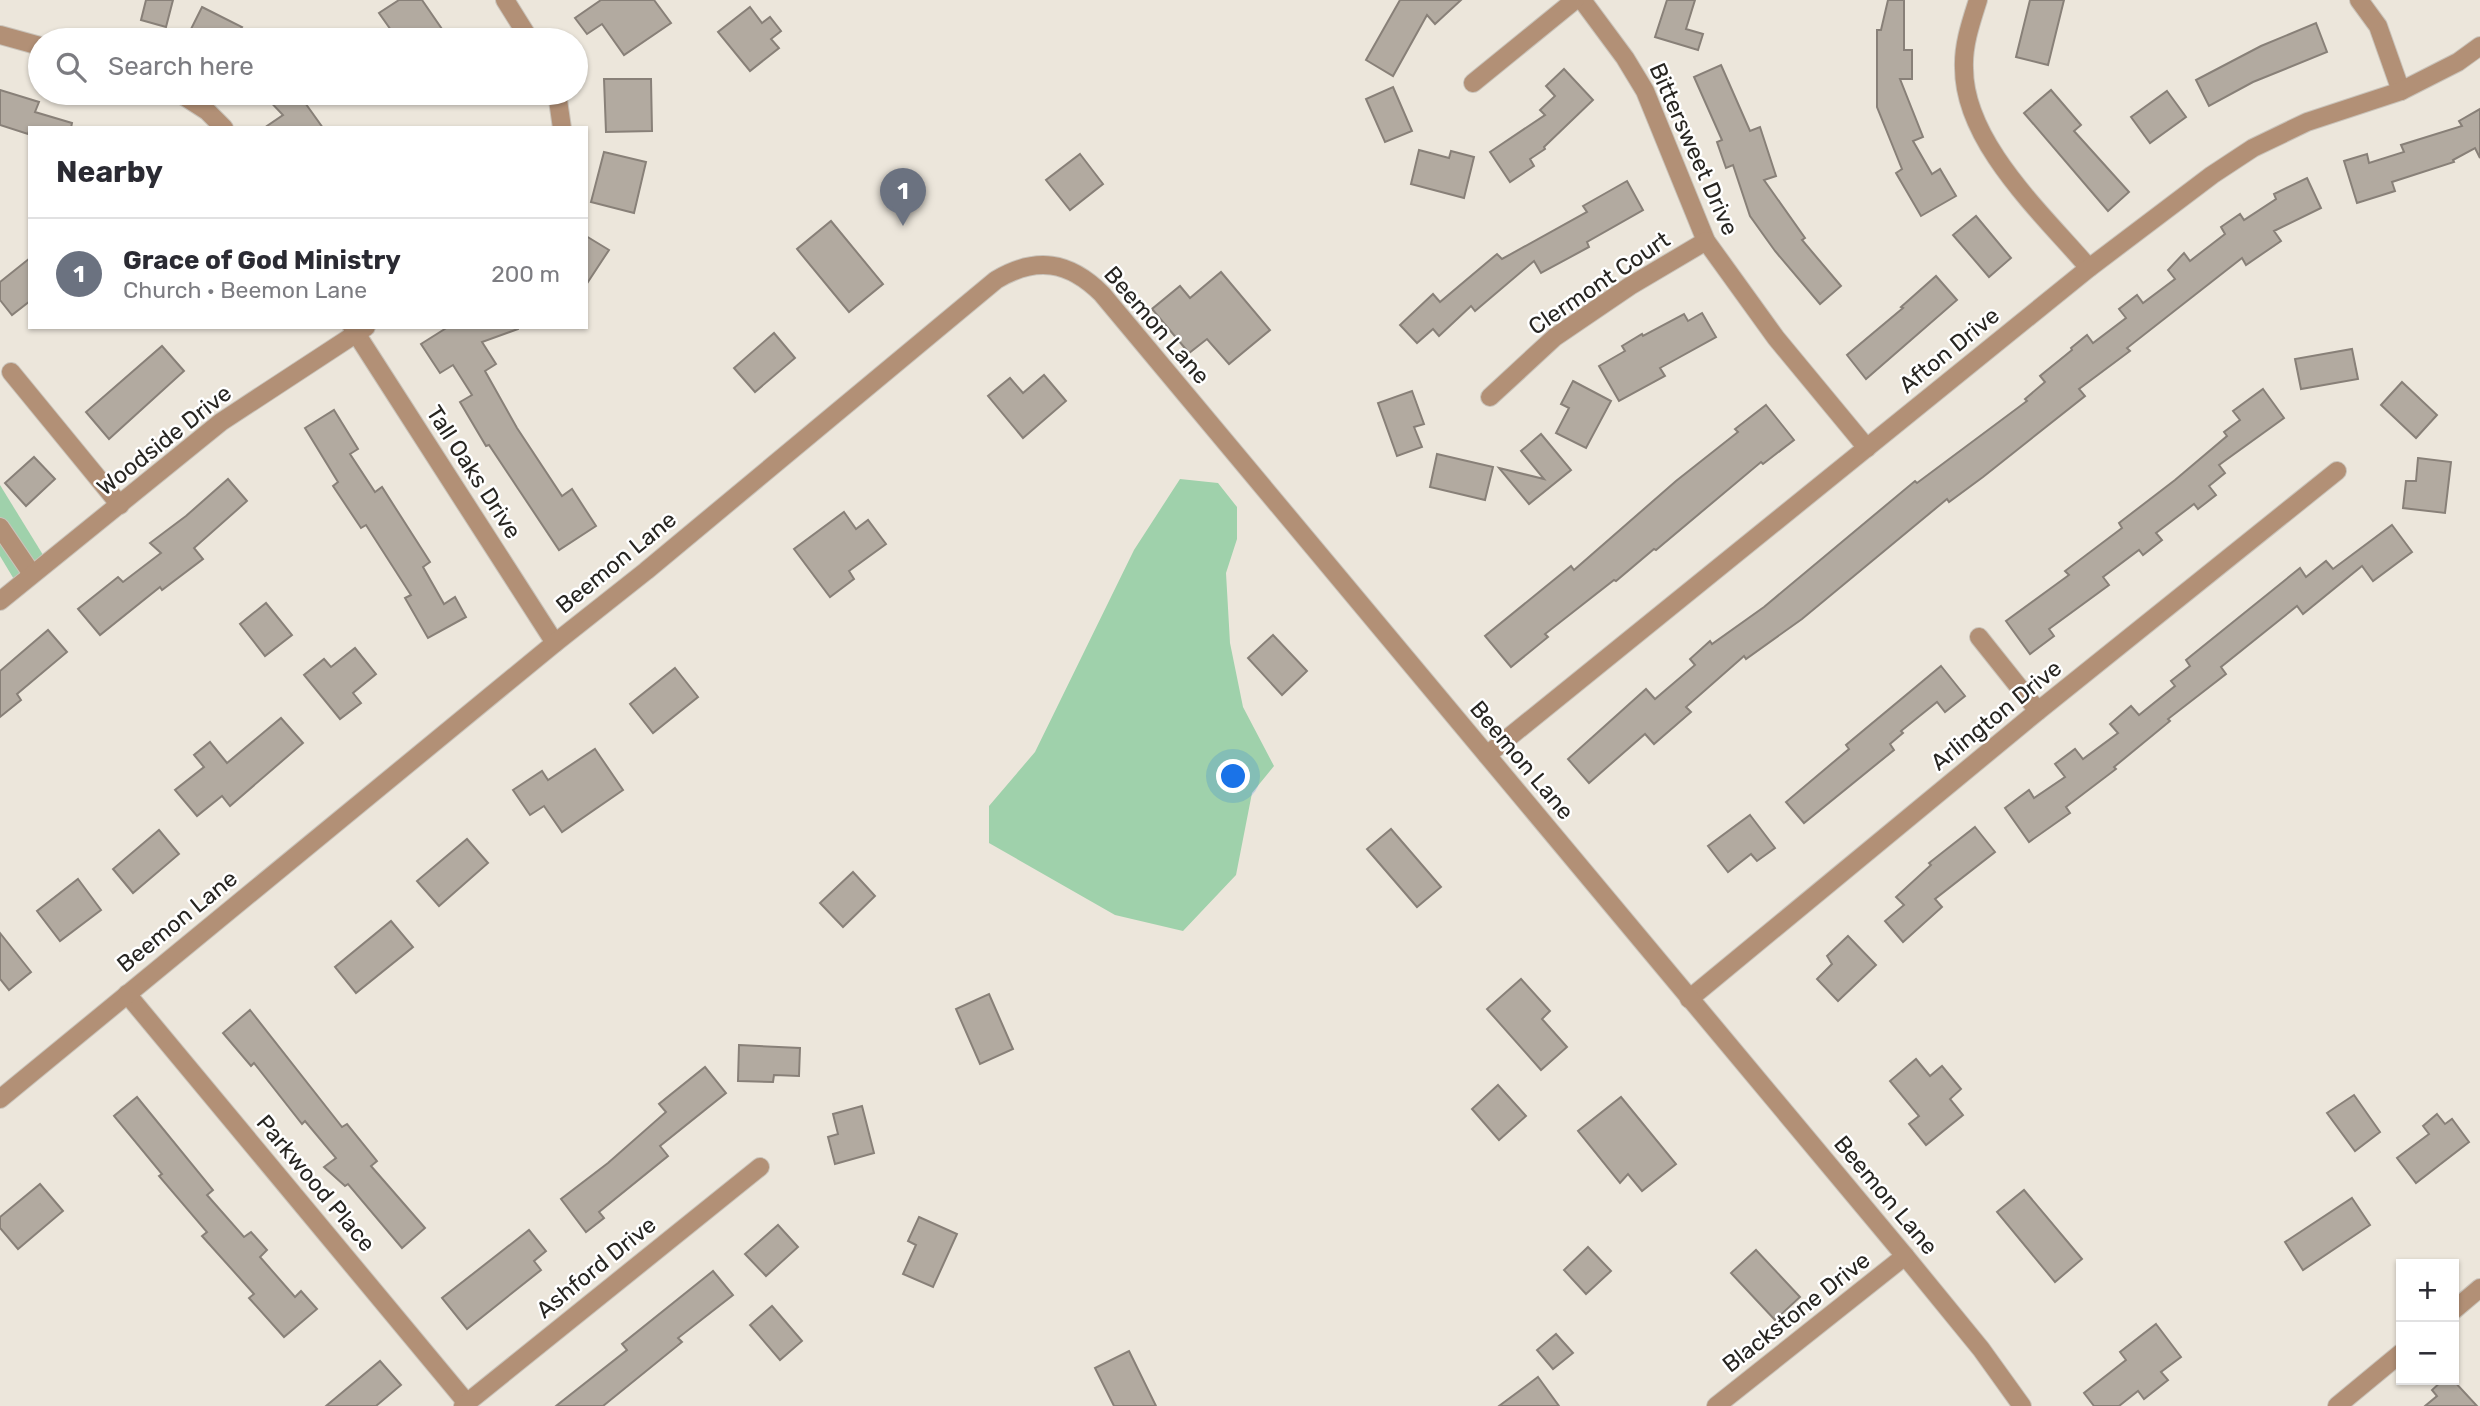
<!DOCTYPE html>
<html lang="en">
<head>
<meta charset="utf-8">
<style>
	body { margin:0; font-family:Rubik,sans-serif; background:#f7f7f7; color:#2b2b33 }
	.controls { position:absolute; right:21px; bottom:21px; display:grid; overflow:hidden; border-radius:0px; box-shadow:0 2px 5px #0004 }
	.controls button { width:63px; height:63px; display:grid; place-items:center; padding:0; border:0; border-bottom:2px solid #e1e1e2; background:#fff; color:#2b2b33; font:35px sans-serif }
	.you { position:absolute; left:1234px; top:777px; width:24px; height:24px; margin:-18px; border:5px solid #fff; border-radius:50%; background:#1a73e8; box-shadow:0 0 0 10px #1a73e833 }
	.badge { display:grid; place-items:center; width:46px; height:46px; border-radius:50%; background:#b45309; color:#fff; font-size:23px; font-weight:700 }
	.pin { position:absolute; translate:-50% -58px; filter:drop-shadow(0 2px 4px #0008) }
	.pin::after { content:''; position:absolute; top:37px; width:24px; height:21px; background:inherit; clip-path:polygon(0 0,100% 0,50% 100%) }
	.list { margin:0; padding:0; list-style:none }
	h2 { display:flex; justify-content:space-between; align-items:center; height:91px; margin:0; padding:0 28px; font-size:30px }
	h2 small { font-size:23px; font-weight:400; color:#7c7c81 }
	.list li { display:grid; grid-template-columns:46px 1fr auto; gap:21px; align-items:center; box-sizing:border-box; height:112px; padding:0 28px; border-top:2px solid #e1e1e2 }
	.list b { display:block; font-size:26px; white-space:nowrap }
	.list p { margin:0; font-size:23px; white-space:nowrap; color:#7c7c81 }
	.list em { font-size:23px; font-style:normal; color:#7c7c81 }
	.icon { flex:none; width:38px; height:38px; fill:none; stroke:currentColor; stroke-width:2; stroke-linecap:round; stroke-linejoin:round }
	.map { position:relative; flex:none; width:2480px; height:1406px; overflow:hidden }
	.search { position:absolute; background:#fff; box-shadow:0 2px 5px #0004; left:28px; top:28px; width:560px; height:77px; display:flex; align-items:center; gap:18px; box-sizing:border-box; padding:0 24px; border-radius:38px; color:#7c7c81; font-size:26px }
	.panel { position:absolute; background:#fff; box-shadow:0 2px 5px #0004; left:28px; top:126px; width:560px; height:203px; border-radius:0px }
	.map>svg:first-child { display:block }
</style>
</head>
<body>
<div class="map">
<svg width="2480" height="1406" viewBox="0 0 2480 1406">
	<rect width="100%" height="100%" fill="#ece6db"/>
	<g fill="#9fd1ab">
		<polygon points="1180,479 1218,483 1237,507 1237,539 1226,573 1230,643 1243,707 1274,766 1252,793 1236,875 1183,931 1115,915 989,843 989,806 1035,752 1134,550"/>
		<polygon points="0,485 48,563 18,586 0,556"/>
	</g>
	<g fill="#b2aaa0" stroke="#888078" stroke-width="2">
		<polygon points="146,0 173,0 166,27 141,20"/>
		<polygon points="399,0 422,0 444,32 432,40 398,40 379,13"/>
		<polygon points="601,0 654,0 671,23 624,55 602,24 587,34 575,18"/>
		<polygon points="1400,0 1461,0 1435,24 1427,15 1393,76 1366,60"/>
		<polygon points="1667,0 1695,0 1686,29 1703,34 1698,50 1655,37"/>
		<polygon points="1888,0 1904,0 1904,50 1912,50 1912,79 1900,79 1923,137 1913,141 1932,174 1940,169 1956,196 1921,216 1896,173 1902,169 1877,107 1877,30 1881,30"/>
		<polygon points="2030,0 2064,0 2048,65 2016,57"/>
		<polygon points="202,7 242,27 232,40 202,40 189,33"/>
		<polygon points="750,7 762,23 770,17 781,31 771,39 779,48 750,71 718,32"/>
		<polygon points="2316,23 2327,52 2253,82 2209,106 2196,80 2261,46"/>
		<polygon points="1721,65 1750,131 1760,127 1776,176 1764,180 1805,238 1802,240 1841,286 1820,304 1775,251 1750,216 1733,165 1726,168 1717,142 1722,140 1694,77"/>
		<polygon points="1564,69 1593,100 1544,147 1545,149 1530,159 1534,166 1510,182 1490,152 1545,115 1540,110 1555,96 1546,86"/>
		<polygon points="604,79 651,79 652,131 606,132"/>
		<polygon points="1393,87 1412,131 1385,142 1366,99"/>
		<polygon points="0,90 39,102 35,112 72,123 71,128 30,128 28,134 0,125"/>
		<polygon points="2051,90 2081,125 2074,131 2129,192 2108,211 2024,113"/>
		<polygon points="2167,91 2186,117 2150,143 2131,117"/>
		<polygon points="262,93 298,93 323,128 264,128 283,115"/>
		<polygon points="2480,109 2480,158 2475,148 2453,160 2454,162 2392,182 2395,191 2357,203 2344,161 2367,154 2369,163 2404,152 2401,145 2462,126 2459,121"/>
		<polygon points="1419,150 1449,158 1451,151 1474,157 1464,198 1411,184"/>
		<polygon points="604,152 646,162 634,213 591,202"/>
		<polygon points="1080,154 1103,184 1070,210 1046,180"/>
		<polygon points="2307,178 2321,208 2274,231 2281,241 2246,265 2242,258 2127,348 2130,351 2079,389 2085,396 1983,477 1949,502 1947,499 1802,619 1746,659 1744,656 1686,707 1691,712 1654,744 1645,734 1589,783 1568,759 1646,689 1655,699 1695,665 1690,659 1710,641 1712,644 1764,607 1915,481 1917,483 2027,401 2025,399 2045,382 2040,376 2072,350 2071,348 2087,335 2093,343 2126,318 2119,309 2137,295 2143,303 2175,279 2168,270 2184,253 2190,261 2225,234 2221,227 2240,214 2244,220 2276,199 2274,194"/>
		<polygon points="1627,181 1643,210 1587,242 1589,247 1541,273 1534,261 1475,311 1471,306 1439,336 1433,329 1417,343 1400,325 1433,294 1440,302 1497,254 1502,259 1587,212 1583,206"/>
		<polygon points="1976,216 2011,258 1989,277 1953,235"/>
		<polygon points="831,221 883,284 849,312 797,249"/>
		<polygon points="586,236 609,250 586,285"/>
		<polygon points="30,258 30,301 12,315 0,300 0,282"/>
		<polygon points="1221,272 1270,330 1229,364 1207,339 1189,353 1152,309 1180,286 1190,298"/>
		<polygon points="1936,276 1957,300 1866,379 1847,355 1903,308 1901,307"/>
		<polygon points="1702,313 1716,337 1660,368 1665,376 1619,401 1599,366 1625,351 1622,346 1642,334 1643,336 1684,314 1688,321"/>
		<polygon points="448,327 518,327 518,329 482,342 496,364 485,371 517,428 562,496 572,489 596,526 559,550 489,445 486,446 460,402 472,395 453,365 440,373 421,344"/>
		<polygon points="774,333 795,358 755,392 734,368"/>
		<polygon points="162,346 184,371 109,439 86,412"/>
		<polygon points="2352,349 2358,379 2301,389 2295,359"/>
		<polygon points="1044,375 1066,401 1023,438 988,396 1010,378 1023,393"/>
		<polygon points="1573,381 1611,401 1586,448 1556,433 1569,408 1561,404"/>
		<polygon points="2402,382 2437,415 2416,438 2381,405"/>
		<polygon points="2263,389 2284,418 2219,465 2225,473 2209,486 2216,495 2198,509 2194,504 2156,533 2162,540 2143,555 2139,550 2103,577 2109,585 2049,629 2054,636 2030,654 2006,621 2069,575 2065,571 2122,528 2119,523 2175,480 2227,436 2224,432 2240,420 2233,411"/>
		<polygon points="1412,391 1424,424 1414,427 1422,447 1397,456 1378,403"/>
		<polygon points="1766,405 1794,440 1763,464 1761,462 1656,550 1654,549 1616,581 1614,580 1545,634 1548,637 1511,667 1485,636 1571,566 1574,570 1676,481 1738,432 1735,429"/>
		<polygon points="334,410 358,449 350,454 375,492 382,487 430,562 423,567 444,604 455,597 466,617 428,638 405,598 411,595 366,525 361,528 333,486 338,482 305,428"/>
		<polygon points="1541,434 1571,470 1529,504 1499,468 1544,479 1521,451"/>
		<polygon points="1437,454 1493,467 1485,500 1430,487"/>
		<polygon points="34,457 55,479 26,506 5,483"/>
		<polygon points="2418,458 2451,462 2445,513 2403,508 2406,481 2416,481"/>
		<polygon points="228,479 247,501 194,548 203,559 162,590 160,587 100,635 78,609 118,577 123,582 161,553 150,543 186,516"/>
		<polygon points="844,512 856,529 868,520 886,544 849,571 854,579 830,597 794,549"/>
		<polygon points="2392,525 2412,552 2373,581 2362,566 2303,614 2297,606 2221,667 2226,674 2168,719 2170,721 2114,767 2116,769 2066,807 2070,813 2029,842 2005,808 2029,790 2034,798 2065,777 2055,764 2075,749 2083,759 2118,733 2110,724 2131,706 2139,715 2175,686 2171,681 2190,666 2186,660 2300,568 2306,577 2326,561 2333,569"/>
		<polygon points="266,603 292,635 265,656 240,624"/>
		<polygon points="48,630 67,652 17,694 21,700 0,717 0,671"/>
		<polygon points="1273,635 1307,671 1282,695 1248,658"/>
		<polygon points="355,648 376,674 353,693 361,703 340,719 304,675 324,659 331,667"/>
		<polygon points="1941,666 1965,696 1945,712 1937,702 1901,731 1903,733 1890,744 1894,750 1804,823 1786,802 1849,749 1846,745"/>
		<polygon points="675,668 698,697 653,733 630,704"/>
		<polygon points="281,718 303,743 230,806 222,796 197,816 175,790 204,767 194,755 210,742 227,763"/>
		<polygon points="595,749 623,790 562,832 544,806 530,815 513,790 542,771 548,780"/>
		<polygon points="1750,815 1775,848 1757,861 1751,854 1728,872 1708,846"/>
		<polygon points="1975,827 1995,852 1935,899 1942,907 1903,942 1885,921 1904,905 1896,897 1931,865 1929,863"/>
		<polygon points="1391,829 1441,887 1417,907 1367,849"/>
		<polygon points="159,830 179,854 133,893 113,869"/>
		<polygon points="467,839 488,863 439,906 417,881"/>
		<polygon points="853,872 875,896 843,927 820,903"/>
		<polygon points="78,879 101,910 60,941 37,911"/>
		<polygon points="391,921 413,947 356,993 335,967"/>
		<polygon points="0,933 31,972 9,990 0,979"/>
		<polygon points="1848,936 1876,965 1838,1001 1817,979 1832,964 1827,956"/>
		<polygon points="1521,979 1550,1011 1542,1019 1567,1047 1541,1070 1487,1009"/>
		<polygon points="989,994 1013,1049 980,1064 956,1009"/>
		<polygon points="250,1010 342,1127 347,1124 377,1161 371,1166 425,1228 402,1248 348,1184 345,1186 324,1167 336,1158 305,1121 302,1124 254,1063 251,1066 223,1033"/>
		<polygon points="739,1045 800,1048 799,1076 774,1075 773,1082 738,1081"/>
		<polygon points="1916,1059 1930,1076 1942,1066 1961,1089 1950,1099 1963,1115 1926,1145 1909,1124 1919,1116 1890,1081"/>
		<polygon points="705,1067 726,1093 660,1146 668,1156 599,1212 604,1218 586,1232 561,1199 608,1163 666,1112 659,1104"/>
		<polygon points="1498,1085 1526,1116 1499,1140 1472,1109"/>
		<polygon points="2354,1095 2380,1132 2355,1151 2327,1113"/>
		<polygon points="137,1097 213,1190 207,1195 244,1237 251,1232 267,1250 260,1257 295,1297 301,1291 317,1309 284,1337 249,1298 254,1294 202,1236 207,1232 159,1176 162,1174 114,1116"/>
		<polygon points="1621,1097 1676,1164 1642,1191 1628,1174 1620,1183 1578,1131"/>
		<polygon points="862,1106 874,1153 835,1164 828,1137 838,1134 833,1114"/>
		<polygon points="2437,1114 2445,1124 2452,1119 2469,1142 2416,1183 2397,1158 2429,1134 2423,1126"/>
		<polygon points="40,1184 63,1211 18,1249 0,1228 0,1217"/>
		<polygon points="2024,1190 2082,1259 2055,1282 1997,1212"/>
		<polygon points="2352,1198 2370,1225 2303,1270 2285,1242"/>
		<polygon points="919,1217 957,1234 933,1287 903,1274 916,1245 908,1241"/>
		<polygon points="778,1225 798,1247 766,1276 745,1254"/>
		<polygon points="529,1230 546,1251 534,1261 541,1270 467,1329 442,1298"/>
		<polygon points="1588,1247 1611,1271 1586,1294 1564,1270"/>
		<polygon points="1756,1250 1800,1297 1775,1320 1731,1273"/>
		<polygon points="713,1271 733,1295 678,1338 682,1342 603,1406 556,1406 627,1350 622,1344"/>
		<polygon points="772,1306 802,1341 780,1360 750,1325"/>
		<polygon points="2156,1324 2181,1357 2161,1372 2168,1380 2144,1399 2138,1391 2119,1406 2094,1406 2084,1393 2126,1360 2120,1352"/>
		<polygon points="1556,1334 1573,1353 1553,1369 1537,1350"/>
		<polygon points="1129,1351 1156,1406 1114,1406 1095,1368"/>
		<polygon points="380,1361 401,1385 376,1406 326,1406"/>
		<polygon points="1538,1377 1559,1406 1499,1406"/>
		<polygon points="2443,1380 2453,1380 2477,1406 2425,1406 2437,1396 2432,1390"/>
	</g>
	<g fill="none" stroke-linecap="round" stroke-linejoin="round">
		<g stroke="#c9c3ba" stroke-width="20">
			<g id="minor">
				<polyline points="505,0 530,40"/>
				<polyline points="1582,0 1625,58 1645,91 1706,241 1776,338 1867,448"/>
				<path d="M1978,0c-7,22 -15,45 -14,68 0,75 79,146 125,200"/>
				<polyline points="2359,0 2378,26 2401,91"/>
				<polyline points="0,35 40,46"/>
				<polyline points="1473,83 1575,0"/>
				<polyline points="179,93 207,111 224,128"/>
				<polyline points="557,93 562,128"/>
				<polyline points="352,327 555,643"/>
				<polyline points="11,372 120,505"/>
				<polyline points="1490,397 1555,337 1630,286 1706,241"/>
				<polyline points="0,527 32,574"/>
				<polyline points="0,601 221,422 366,327"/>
				<polyline points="1979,637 2038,711"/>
				<polyline points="1487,755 2089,268 2212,175 2253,148 2307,122 2401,91 2458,62 2480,46"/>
				<polyline points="127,994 467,1403"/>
				<polyline points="1689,999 2038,711 2337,471"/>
				<path d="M0,1099l555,-456 91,-72 350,-291c40,-24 73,-19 106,14l803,962 76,93 41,57"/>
				<polyline points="2454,1310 2480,1288"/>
				<polyline points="463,1406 760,1167"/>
				<polyline points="1716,1406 1905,1256"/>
				<polyline points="2337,1406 2401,1353"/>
			</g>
		</g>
		<use href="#minor" stroke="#b29076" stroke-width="18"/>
	</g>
	<g text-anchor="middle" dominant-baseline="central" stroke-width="5" stroke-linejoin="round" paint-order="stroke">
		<g font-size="23" fill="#272521" stroke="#fff">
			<text transform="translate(1694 149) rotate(66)">Bittersweet Drive</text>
			<text transform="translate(1599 283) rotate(-34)">Clermont Court</text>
			<text transform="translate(1157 325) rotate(49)">Beemon Lane</text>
			<text transform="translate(1949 350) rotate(-39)">Afton Drive</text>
			<text transform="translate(164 440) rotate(-38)">Woodside Drive</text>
			<text transform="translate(474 472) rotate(57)">Tall Oaks Drive</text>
			<text transform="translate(616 562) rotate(-39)">Beemon Lane</text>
			<text transform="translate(1996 715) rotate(-39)">Arlington Drive</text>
			<text transform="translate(1522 760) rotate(50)">Beemon Lane</text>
			<text transform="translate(177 921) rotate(-39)">Beemon Lane</text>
			<text transform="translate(316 1183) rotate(50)">Parkwood Place</text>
			<text transform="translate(1886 1195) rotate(50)">Beemon Lane</text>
			<text transform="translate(596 1267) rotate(-39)">Ashford Drive</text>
			<text transform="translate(1796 1312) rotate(-38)">Blackstone Drive</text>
		</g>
	</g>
</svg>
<div class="controls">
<button>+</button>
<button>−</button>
</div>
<div class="you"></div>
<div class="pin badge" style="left:903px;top:226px;background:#6b7280">1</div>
<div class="search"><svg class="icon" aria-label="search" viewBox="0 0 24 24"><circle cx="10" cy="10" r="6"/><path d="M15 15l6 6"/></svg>Search here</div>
<section class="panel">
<h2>Nearby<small></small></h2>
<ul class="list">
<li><span class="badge" style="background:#6b7280">1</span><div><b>Grace of God Ministry</b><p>Church · Beemon Lane</p></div><em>200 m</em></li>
</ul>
</section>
</div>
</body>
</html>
